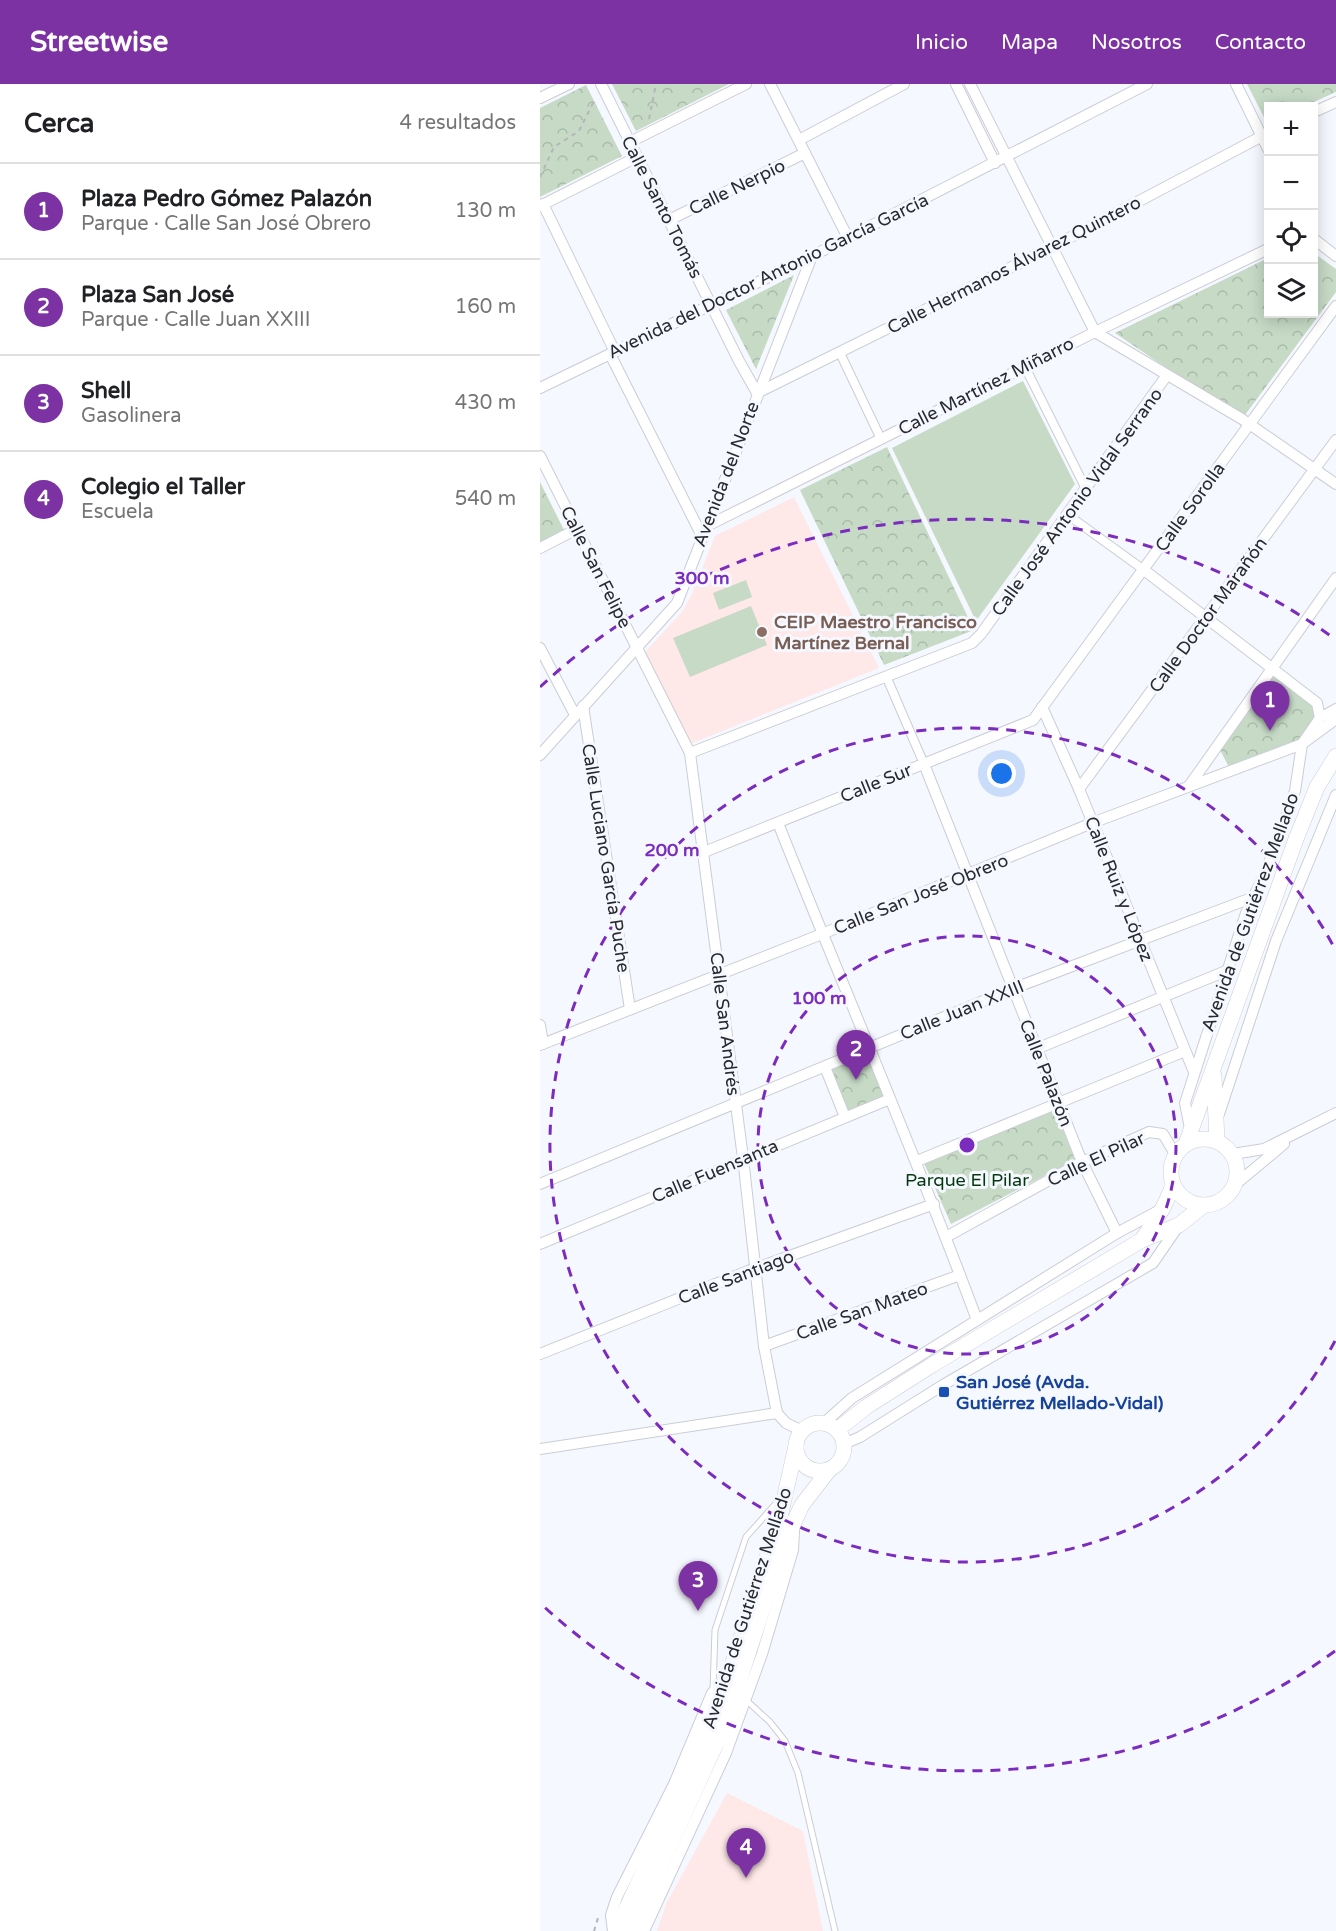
<!DOCTYPE html>
<html lang="es">
<head>
<meta charset="utf-8">
<style>
	body { margin:0; font-family:"Varela Round",sans-serif; background:#f6f6f6; color:#202124 }
	.controls { position:absolute; right:18px; top:18px; display:grid; overflow:hidden; border-radius:0px; box-shadow:0 3px 15px #0003 }
	.controls button { width:54px; height:54px; display:grid; place-items:center; padding:0; border:0; border-bottom:2px solid #e0e0e0; background:#fff; color:#202124; font:30px sans-serif }
	.you { position:absolute; left:462px; top:690px; width:21px; height:21px; margin:-15px; border:4px solid #fff; border-radius:50%; background:#1a73e8; box-shadow:0 0 0 9px #1a73e833 }
	.badge { display:grid; place-items:center; width:39px; height:39px; border-radius:50%; background:#7d32a4; color:#fff; font-size:20px; font-weight:700 }
	.pin { position:absolute; translate:-50% -50px; filter:drop-shadow(0 2px 3px #0008) }
	.pin::after { content:''; position:absolute; top:32px; width:21px; height:18px; background:inherit; clip-path:polygon(0 0,100% 0,50% 100%) }
	.list { margin:0; padding:0; list-style:none }
	h2 { display:flex; justify-content:space-between; align-items:center; height:78px; margin:0; padding:0 24px; font-size:26px }
	h2 small { font-size:20px; font-weight:400; color:#757577 }
	.list li { display:grid; grid-template-columns:39px 1fr auto; gap:18px; align-items:center; box-sizing:border-box; height:96px; padding:0 24px; border-top:2px solid #e0e0e0 }
	.list b { display:block; font-size:22px; white-space:nowrap }
	.list p { margin:0; font-size:20px; white-space:nowrap; color:#757577 }
	.list em { font-size:20px; font-style:normal; color:#757577 }
	.icon { flex:none; width:33px; height:33px; fill:none; stroke:currentColor; stroke-width:2; stroke-linecap:round; stroke-linejoin:round }
	.map { position:relative; flex:none; width:796px; height:1847px; overflow:hidden }
	header { display:flex; align-items:center; gap:36px; box-sizing:border-box; height:84px; padding:0 30px; background:#7d32a4; color:#fff }
	header strong { font-size:28px }
	nav { display:flex; gap:33px; margin-inline-start:auto; font-size:21px }
	main { display:flex }
	aside { flex:1; background:#fff }
	.map>svg:first-child { display:block }
</style>
</head>
<body>
<header>
<strong>Streetwise</strong>
<nav><a>Inicio</a><a>Mapa</a><a>Nosotros</a><a>Contacto</a></nav>
</header>
<main>
<aside>
<h2>Cerca<small>4 resultados</small></h2>
<ul class="list">
<li><span class="badge">1</span><div><b>Plaza Pedro Gómez Palazón</b><p>Parque · Calle San José Obrero</p></div><em>130 m</em></li>
<li><span class="badge">2</span><div><b>Plaza San José</b><p>Parque · Calle Juan XXIII</p></div><em>160 m</em></li>
<li><span class="badge">3</span><div><b>Shell</b><p>Gasolinera</p></div><em>430 m</em></li>
<li><span class="badge">4</span><div><b>Colegio el Taller</b><p>Escuela</p></div><em>540 m</em></li>
</ul>
</aside>
<div class="map">
<svg width="796" height="1847" viewBox="0 0 796 1847">
	<defs>
		<pattern id="park-crowns" width="20" height="18" patternUnits="userSpaceOnUse" patternTransform="scale(1.5)"><rect width="20" height="18" fill="#c6dac6"/><path d="M2 6a3 3 0 1 1 6 0M12 15a3 3 0 1 1 6 0" fill="none" stroke="#aba"/></pattern>
	</defs>
	<rect width="100%" height="100%" fill="#f6f8ff"/>
	<g fill="#fee8e8">
		<polygon points="254,413 339,584 150,660 105,568 142,528 152,510 175,452"/>
		<polygon points="187,1709 263,1747 283,1847 117,1847 127,1818"/>
	</g>
	<g fill="#c6dac6">
		<polygon points="483,297 535,400 436,537 352,364"/>
		<polygon points="206,496 212,513 179,526 173,509"/>
		<polygon points="211,522 227,561 150,593 133,554"/>
	</g>
	<g fill="url(#park-crowns)">
		<polygon points="72,0 189,0 96,47"/>
		<polygon points="707,0 796,0 796,8 765,22 728,22 727,39"/>
		<polygon points="46,1 82,72 0,113 0,24"/>
		<polygon points="774,169 796,185 796,208 702,335 575,249 728,174 728,230 774,230"/>
		<polygon points="254,191 216,285 186,226"/>
		<polygon points="347,363 434,546 344,581 260,406"/>
		<polygon points="0,398 24,446 0,458"/>
		<polygon points="733,585 777,619 780,634 762,660 691,687 678,662"/>
		<polygon points="329,965 350,1015 305,1033 285,983"/>
		<polygon points="515,1026 535,1076 411,1140 384,1079"/>
	</g>
	<g fill="none" stroke-linecap="round" stroke-linejoin="round">
		<g stroke="#cbcdd5" stroke-width="7">
			<g id="service">
				<polyline points="173,1606 175,1546 206,1453 240,1415"/>
				<polyline points="207,1617 230,1638 245,1657 258,1689 295,1847"/>
			</g>
		</g>
		<g stroke="#cbcdd5" stroke-width="10">
			<g id="pedestrian">
				<polyline points="300,269 341,355"/>
				<polyline points="485,283 546,405"/>
				<polyline points="528,431 604,486"/>
				<polyline points="346,592 384,680"/>
			</g>
		</g>
		<g stroke="#cbcdd5" stroke-width="12">
			<g id="minor">
				<polyline points="61,0 199,277 217,309 512,163 728,49"/>
				<polyline points="230,0 308,154"/>
				<polyline points="416,0 455,79"/>
				<polyline points="430,0 555,248 702,335 796,400"/>
				<polyline points="696,0 728,65"/>
				<polyline points="0,14 29,0"/>
				<polyline points="774,28 796,18"/>
				<polyline points="259,56 364,0"/>
				<polyline points="90,58 206,0"/>
				<polyline points="3,120 75,268"/>
				<polyline points="0,122 97,73"/>
				<polyline points="129,136 265,69"/>
				<polyline points="774,155 796,172"/>
				<polyline points="70,270 162,452"/>
				<polyline points="0,304 272,172 607,0"/>
				<polyline points="0,372 150,669 203,1074 224,1262 237,1329"/>
				<polyline points="165,443 555,248 728,165"/>
				<polyline points="0,464 37,445"/>
				<polyline points="604,486 777,619 780,634"/>
				<polyline points="0,564 35,631"/>
				<polyline points="43,622 90,925"/>
				<polyline points="502,623 539,705 654,988"/>
				<polyline points="150,669 432,559 441,550 627,291"/>
				<polyline points="0,671 137,519 272,172"/>
				<polyline points="384,680 542,1078 577,1149"/>
				<polyline points="649,702 796,494"/>
				<polyline points="539,705 796,356"/>
				<path d="M238,739c66,166 137,330 199,497"/>
				<polyline points="164,768 493,636 796,222"/>
				<polyline points="0,941 3,960"/>
				<polyline points="0,961 282,850 552,739 762,660 796,635"/>
				<polyline points="496,965 686,887"/>
				<polyline points="285,983 305,1033"/>
				<polyline points="679,1030 736,857 796,711"/>
				<polyline points="650,1044 645,1019 706,829 726,787 755,707 762,660 780,634 796,625"/>
				<polyline points="693,1070 724,1065 796,1029"/>
				<polyline points="377,1077 645,967"/>
				<polyline points="0,1100 472,905 714,813"/>
				<polyline points="696,1100 744,1060"/>
				<polyline points="406,1153 542,1078 609,1048 623,1050 635,1070"/>
				<polyline points="0,1160 350,1015"/>
				<polyline points="224,1262 420,1191"/>
				<polyline points="0,1270 208,1187 394,1120"/>
				<polyline points="284,1339 312,1314 577,1149 620,1126"/>
				<polyline points="304,1360 320,1353 403,1301 613,1179 639,1141"/>
				<polyline points="0,1365 237,1329 246,1339 262,1347"/>
				<polyline points="73,1847 71,1831 77,1813 134,1700 172,1609 185,1596"/>
				<polyline points="104,1847 186,1669 222,1570 253,1466 254,1448"/>
			</g>
		</g>
		<g stroke="#cbcdd5" stroke-width="16">
			<g id="secondary">
				<polyline points="674,992 677,1057"/>
				<circle cx="664" cy="1088" r="33"/>
				<polyline points="646,1060 756,755 777,703 796,672"/>
				<polyline points="602,1156 623,1124 633,1102"/>
				<circle cx="280" cy="1363" r="24"/>
				<polyline points="297,1346 326,1323 392,1281 602,1156 639,1141 663,1122"/>
				<polyline points="76,1847 155,1677 188,1594 240,1433 256,1362"/>
				<polyline points="91,1847 186,1638 240,1471 255,1436 262,1421 289,1386"/>
			</g>
		</g>
		<g stroke="#b5b6bc" stroke-width="2" stroke-dasharray="4.5 4.5" stroke-linecap="butt">
			<polyline points="109,35 116,0"/>
			<polyline points="0,93 14,63 39,47 55,15"/>
			<polyline points="54,1847 58,1834"/>
		</g>
		<use href="#service" stroke="#fff" stroke-width="5"/>
		<use href="#pedestrian" stroke="#fff" stroke-width="8"/>
		<use href="#minor" stroke="#fff" stroke-width="10"/>
		<use href="#secondary" stroke="#fff" stroke-width="15"/>
	</g>
	<g fill="none" stroke="#7b2cbf" stroke-width="3" stroke-dasharray="10 8">
		<circle cx="427" cy="1061" r="209"/>
		<path d="M795 1257A417 417 0 1 1 795 865"/>
		<path d="M795 1567A626 626 0 0 1 0 1519M0 603A626 626 0 0 1 795 555"/>
	</g>
	<circle fill="#8d6e63" stroke="#f6f8ff" stroke-width="2" cx="222" cy="548" r="6"/>
	<rect fill="#1a4fb4" stroke="#f6f8ff" stroke-width="2" x="398" y="1302" width="12" height="12" rx="3"/>
	<g text-anchor="middle" dominant-baseline="central" stroke-width="6" stroke-linejoin="round" paint-order="stroke">
		<g font-size="18" fill="#292a2d" stroke="#f6f8ff">
			<text transform="translate(197 103) rotate(-26)">Calle Nerpio</text>
			<text transform="translate(122 123) rotate(63)">Calle Santo Tomás</text>
			<text transform="translate(474 181) rotate(-27)">Calle Hermanos Álvarez Quintero</text>
			<text transform="translate(228 192) rotate(-26)">Avenida del Doctor Antonio García García</text>
			<text transform="translate(446 302) rotate(-27)">Calle Martínez Miñarro</text>
			<text transform="translate(186 390) rotate(-69)">Avenida del Norte</text>
			<text transform="translate(537 418) rotate(-54)">Calle José Antonio Vidal Serrano</text>
			<text transform="translate(650 423) rotate(-54)">Calle Sorolla</text>
			<text transform="translate(56 483) rotate(63)">Calle San Felipe</text>
			<text transform="translate(668 531) rotate(-54)">Calle Doctor Marañón</text>
			<text transform="translate(336 699) rotate(-22)">Calle Sur</text>
			<text transform="translate(66 774) rotate(81)">Calle Luciano García Puche</text>
			<text transform="translate(579 805) rotate(68)">Calle Ruiz y López</text>
			<text transform="translate(381 810) rotate(-22)">Calle San José Obrero</text>
			<text transform="translate(710 828) rotate(-70)">Avenida de Gutiérrez Mellado</text>
			<text transform="translate(422 926) rotate(-22)">Calle Juan XXIII</text>
			<text transform="translate(185 940) rotate(83)">Calle San Andrés</text>
			<text transform="translate(506 989) rotate(68)">Calle Palazón</text>
			<text transform="translate(556 1075) rotate(-25)">Calle El Pilar</text>
			<text transform="translate(175 1087) rotate(-23)">Calle Fuensanta</text>
			<text transform="translate(196 1193) rotate(-21)">Calle Santiago</text>
			<text transform="translate(322 1227) rotate(-20)">Calle San Mateo</text>
			<text transform="translate(207 1524) rotate(-72)">Avenida de Gutiérrez Mellado</text>
		</g>
		<g font-size="18" font-weight="bold" fill="#785e54" stroke="#f6f8ff" text-anchor="start">
			<text x="234" y="538">CEIP Maestro Francisco<tspan x="234" dy="21">Martínez Bernal</tspan></text>
		</g>
		<g font-size="18" fill="#04370d" stroke="#f6f8ff">
			<text x="427" y="1096">Parque El Pilar</text>
		</g>
		<g font-size="18" font-weight="bold" fill="#164399" stroke="#f6f8ff" text-anchor="start">
			<text x="416" y="1298">San José (Avda.<tspan x="416" dy="21">Gutiérrez Mellado-Vidal)</tspan></text>
		</g>
	</g>
	<circle cx="427" cy="1061" r="9" fill="#7b2cbf" stroke="#f6f8ff" stroke-width="3"/>
	<g font-size="18" text-anchor="middle" font-weight="bold" fill="#7b2cbf" stroke="#f6f8ff" stroke-width="6" stroke-linejoin="round" paint-order="stroke">
		<text x="162" y="500">300 m</text>
		<text x="132" y="772">200 m</text>
		<text x="279" y="920">100 m</text>
	</g>
</svg>
<div class="controls">
<button>+</button>
<button>−</button>
<button><svg class="icon" aria-label="locate" viewBox="0 0 24 24"><circle cx="12" cy="12" r="6"/><path d="M12 2v4M12 18v4M2 12h4M18 12h4"/></svg></button>
<button><svg class="icon" aria-label="layers" viewBox="0 0 24 24"><path d="M12 4l9 5-9 5-9-5zM3 14l9 5 9-5"/></svg></button>
</div>
<div class="you"></div>
<div class="pin badge" style="left:730px;top:647px">1</div>
<div class="pin badge" style="left:316px;top:996px">2</div>
<div class="pin badge" style="left:158px;top:1527px">3</div>
<div class="pin badge" style="left:206px;top:1794px">4</div>
</div>
</main>
</body>
</html>
